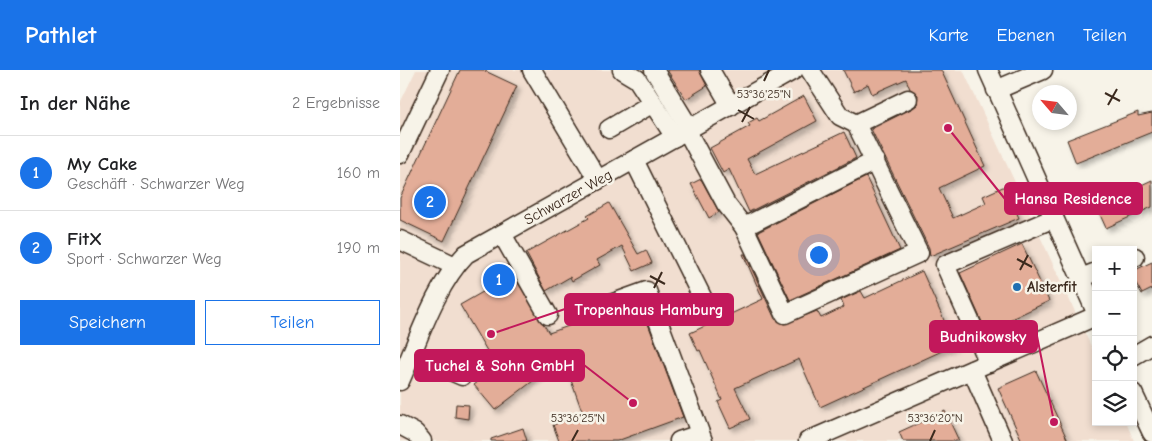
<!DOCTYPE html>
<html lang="de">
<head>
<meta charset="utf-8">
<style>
	body { margin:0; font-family:"Comic Neue",sans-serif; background:#f2f2f2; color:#202124 }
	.controls { position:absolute; right:15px; bottom:15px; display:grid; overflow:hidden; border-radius:0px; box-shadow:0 2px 8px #0003 }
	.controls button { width:45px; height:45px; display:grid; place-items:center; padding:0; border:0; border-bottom:1px solid #e0e0e0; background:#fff; color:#202124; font:25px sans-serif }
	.compass { position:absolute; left:632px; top:15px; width:45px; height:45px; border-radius:50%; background:#fff; box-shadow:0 2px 8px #0003; rotate:298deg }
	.you { position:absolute; left:418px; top:184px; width:18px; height:18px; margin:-12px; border:4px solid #fff; border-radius:50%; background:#1a73e8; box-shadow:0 0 0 8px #1a73e833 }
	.badge { display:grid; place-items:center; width:32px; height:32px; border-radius:50%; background:#1a73e8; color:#fff; font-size:16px; font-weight:700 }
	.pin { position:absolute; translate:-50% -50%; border:2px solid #fff; box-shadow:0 1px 5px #0006 }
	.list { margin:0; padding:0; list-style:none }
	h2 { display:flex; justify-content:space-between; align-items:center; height:65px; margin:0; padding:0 20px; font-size:21px }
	h2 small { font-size:16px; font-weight:400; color:#757577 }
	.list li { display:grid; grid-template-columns:32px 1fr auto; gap:15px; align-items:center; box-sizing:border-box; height:75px; padding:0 20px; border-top:1px solid #e0e0e0 }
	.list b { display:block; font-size:19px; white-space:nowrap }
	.list p { margin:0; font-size:16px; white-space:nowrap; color:#757577 }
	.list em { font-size:16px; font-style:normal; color:#757577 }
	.actions { display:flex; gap:10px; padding:15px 20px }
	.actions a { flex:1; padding:11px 0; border:1px solid #1a73e8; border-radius:0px; text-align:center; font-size:18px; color:#1a73e8 }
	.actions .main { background:#1a73e8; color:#fff }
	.icon { flex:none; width:28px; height:28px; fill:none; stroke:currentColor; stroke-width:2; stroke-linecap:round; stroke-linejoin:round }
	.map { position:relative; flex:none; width:752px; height:371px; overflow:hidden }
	header { display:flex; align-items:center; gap:30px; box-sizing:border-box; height:70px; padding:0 25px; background:#1a73e8; color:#fff }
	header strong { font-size:24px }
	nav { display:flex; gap:28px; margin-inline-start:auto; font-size:18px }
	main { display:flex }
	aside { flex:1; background:#fff }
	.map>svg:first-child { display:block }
</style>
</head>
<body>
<header>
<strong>Pathlet</strong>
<nav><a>Karte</a><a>Ebenen</a><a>Teilen</a></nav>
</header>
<main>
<aside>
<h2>In der Nähe<small>2 Ergebnisse</small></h2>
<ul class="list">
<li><span class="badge">1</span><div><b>My Cake</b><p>Geschäft · Schwarzer Weg</p></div><em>160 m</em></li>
<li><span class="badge">2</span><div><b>FitX</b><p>Sport · Schwarzer Weg</p></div><em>190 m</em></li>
</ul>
<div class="actions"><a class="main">Speichern</a><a>Teilen</a></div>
</aside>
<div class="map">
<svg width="752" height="371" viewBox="0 0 752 371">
	<defs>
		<filter id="shadow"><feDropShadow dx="3.5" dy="3.5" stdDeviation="2.5" flood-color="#0004"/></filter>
	</defs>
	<rect width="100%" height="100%" fill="#f7f3e8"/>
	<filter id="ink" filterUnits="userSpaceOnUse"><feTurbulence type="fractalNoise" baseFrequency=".02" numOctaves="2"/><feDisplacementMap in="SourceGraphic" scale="10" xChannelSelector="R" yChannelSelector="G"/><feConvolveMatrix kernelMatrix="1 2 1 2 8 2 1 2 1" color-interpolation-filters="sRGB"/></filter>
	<g filter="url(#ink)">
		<polygon fill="#f1ded0" points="16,0 563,0 696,287 696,352 726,352 734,371 0,371 0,33"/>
		<g fill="#e3ad98" stroke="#3b2a1e" filter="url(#shadow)">
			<polygon points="60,0 83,0 117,16 44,171 0,150 0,128"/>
			<polygon points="267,0 299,0 307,16 286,29"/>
			<polygon points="443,0 541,0 585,96 539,118 553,148 586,133 583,126 605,116 619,148 530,186 529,178 471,59 513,38 517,35 518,25 510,19 506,9 472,24 468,14 454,22"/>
			<polygon points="404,26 417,51 347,89 355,104 444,62 456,88 349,142 329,99 323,103 310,78 350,56 348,53 357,48 359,51"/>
			<polygon points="738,42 738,46 752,43 752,62 676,93 667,70"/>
			<polygon points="466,107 500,180 390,230 358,162"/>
			<polygon points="301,109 319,142 309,148 291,114"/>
			<polygon points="752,110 752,137 706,158 696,136"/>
			<polygon points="209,133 238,184 246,180 252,193 234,201 222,176 197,190 200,195 172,211 170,207 146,221 126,183 189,148 187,146"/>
			<polygon points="622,174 649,231 586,261 560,203"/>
			<polygon points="343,184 345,184 375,249 384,254 417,241 421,248 444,237 441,230 461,221 465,228 522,201 555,275 420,337 399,289 335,318 350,349 330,358 318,332 322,330 300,280 298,281 290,263 363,229"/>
			<polygon points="752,192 752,219 742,224 733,208 733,201"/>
			<polygon points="107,195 149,263 202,244 212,245 241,235 283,347 217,371 159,371 153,355 183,344 163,288 95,340 74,315 96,296 60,235 88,219 82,209"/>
			<polygon points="636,301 668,371 622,371 598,318"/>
			<polygon points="56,334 69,335 68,349 55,347"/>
			<polygon points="545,341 559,371 503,371 499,362"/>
			<polygon points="123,358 127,371 91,371 91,369"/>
		</g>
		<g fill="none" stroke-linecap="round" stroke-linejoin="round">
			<g stroke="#3b2a1e" stroke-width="21">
				<g id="minor">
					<polyline points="132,0 198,110"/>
					<polyline points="222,0 237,9 275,67"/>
					<polyline points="254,0 290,59"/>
					<polyline points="310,0 331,36"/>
					<polyline points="410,0 440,46 456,54 519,183 385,244 344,157 475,91"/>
					<polyline points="588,0 696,242"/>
					<polyline points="596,20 643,0"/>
					<polyline points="456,54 508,29"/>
					<polyline points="209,59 253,33"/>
					<polyline points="287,61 326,134 344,157"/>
					<polyline points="0,84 40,0"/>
					<polyline points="234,90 303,229"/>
					<polyline points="102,164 148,245"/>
					<polyline points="0,170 55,196"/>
					<polyline points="733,187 735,187"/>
					<polyline points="681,208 696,202"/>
					<polyline points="208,235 247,221 303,371"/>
					<polyline points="12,284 62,306"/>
					<polyline points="733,286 752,275"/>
					<polyline points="589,293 545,195 654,148"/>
					<polyline points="572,300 603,371"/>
					<path d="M0,311c18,-40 35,-95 66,-127l328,-184"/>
					<polyline points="733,323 752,363"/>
					<polyline points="0,355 15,363 22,371"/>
					<polyline points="279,371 300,364"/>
					<polyline points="408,371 696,246"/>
				</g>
			</g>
			<use href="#minor" stroke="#f7f3e8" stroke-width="18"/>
		</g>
	</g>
	<path fill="none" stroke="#3b2a1e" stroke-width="2" d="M364,11l5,-11M705,23l15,8M708,35l9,-16M338,40l16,9M342,52l8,-15M617,189l15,8M620,200l8,-15M250,206l15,8M254,218l8,-16M172,371l6,-11M530,371l5,-11"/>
	<circle fill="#1f6fb2" stroke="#f7f3e8" stroke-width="2" cx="617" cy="217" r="5"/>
	<g text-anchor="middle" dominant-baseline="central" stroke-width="5" stroke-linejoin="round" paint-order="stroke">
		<g font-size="15" fill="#3b2a1e" stroke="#f7f3e8">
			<text transform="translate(168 127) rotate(-29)">Schwarzer Weg</text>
		</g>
		<g font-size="15" font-weight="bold" fill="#3b2a1e" stroke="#f7f3e8" text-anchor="start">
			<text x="627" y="217">Alsterfit</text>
		</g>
	</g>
	<g font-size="12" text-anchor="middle" fill="#3b2a1e" stroke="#f7f3e8" stroke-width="5" stroke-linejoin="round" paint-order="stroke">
		<text x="364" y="28">53°36'25"N</text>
		<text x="178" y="352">53°36'25"N</text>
		<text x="535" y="352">53°36'20"N</text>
	</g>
	<path fill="none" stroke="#c2185b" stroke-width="2" d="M548 58L605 129M91 264L165 239M654 352L637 266M233 333L184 295"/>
	<g fill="#c2185b" stroke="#f7f3e8" stroke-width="2">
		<circle cx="548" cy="58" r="5"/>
		<circle cx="91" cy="264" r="5"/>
		<circle cx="654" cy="352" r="5"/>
		<circle cx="233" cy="333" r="5"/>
	</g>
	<g fill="#c2185b" stroke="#c2185b" stroke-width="2">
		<rect x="605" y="113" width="137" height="31" rx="5"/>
		<rect x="165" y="224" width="168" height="31" rx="5"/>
		<rect x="530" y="251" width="107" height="31" rx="5"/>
		<rect x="15" y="280" width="169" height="31" rx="5"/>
	</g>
	<g font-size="16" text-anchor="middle" font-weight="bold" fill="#fff">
		<text x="673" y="134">Hansa Residence</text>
		<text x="249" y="245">Tropenhaus Hamburg</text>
		<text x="583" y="272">Budnikowsky</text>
		<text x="100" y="301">Tuchel &amp; Sohn GmbH</text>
	</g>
</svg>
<div class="controls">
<button>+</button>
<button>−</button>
<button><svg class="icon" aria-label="locate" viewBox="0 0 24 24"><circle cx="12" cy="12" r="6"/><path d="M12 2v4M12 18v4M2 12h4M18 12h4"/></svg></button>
<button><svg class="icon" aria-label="layers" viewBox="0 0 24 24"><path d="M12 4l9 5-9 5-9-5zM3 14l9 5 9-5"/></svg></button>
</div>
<svg class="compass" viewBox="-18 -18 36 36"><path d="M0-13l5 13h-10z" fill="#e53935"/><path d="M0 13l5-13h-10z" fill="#757577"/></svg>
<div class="you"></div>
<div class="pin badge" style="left:99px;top:210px">1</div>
<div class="pin badge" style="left:30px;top:132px">2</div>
</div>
</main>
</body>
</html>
